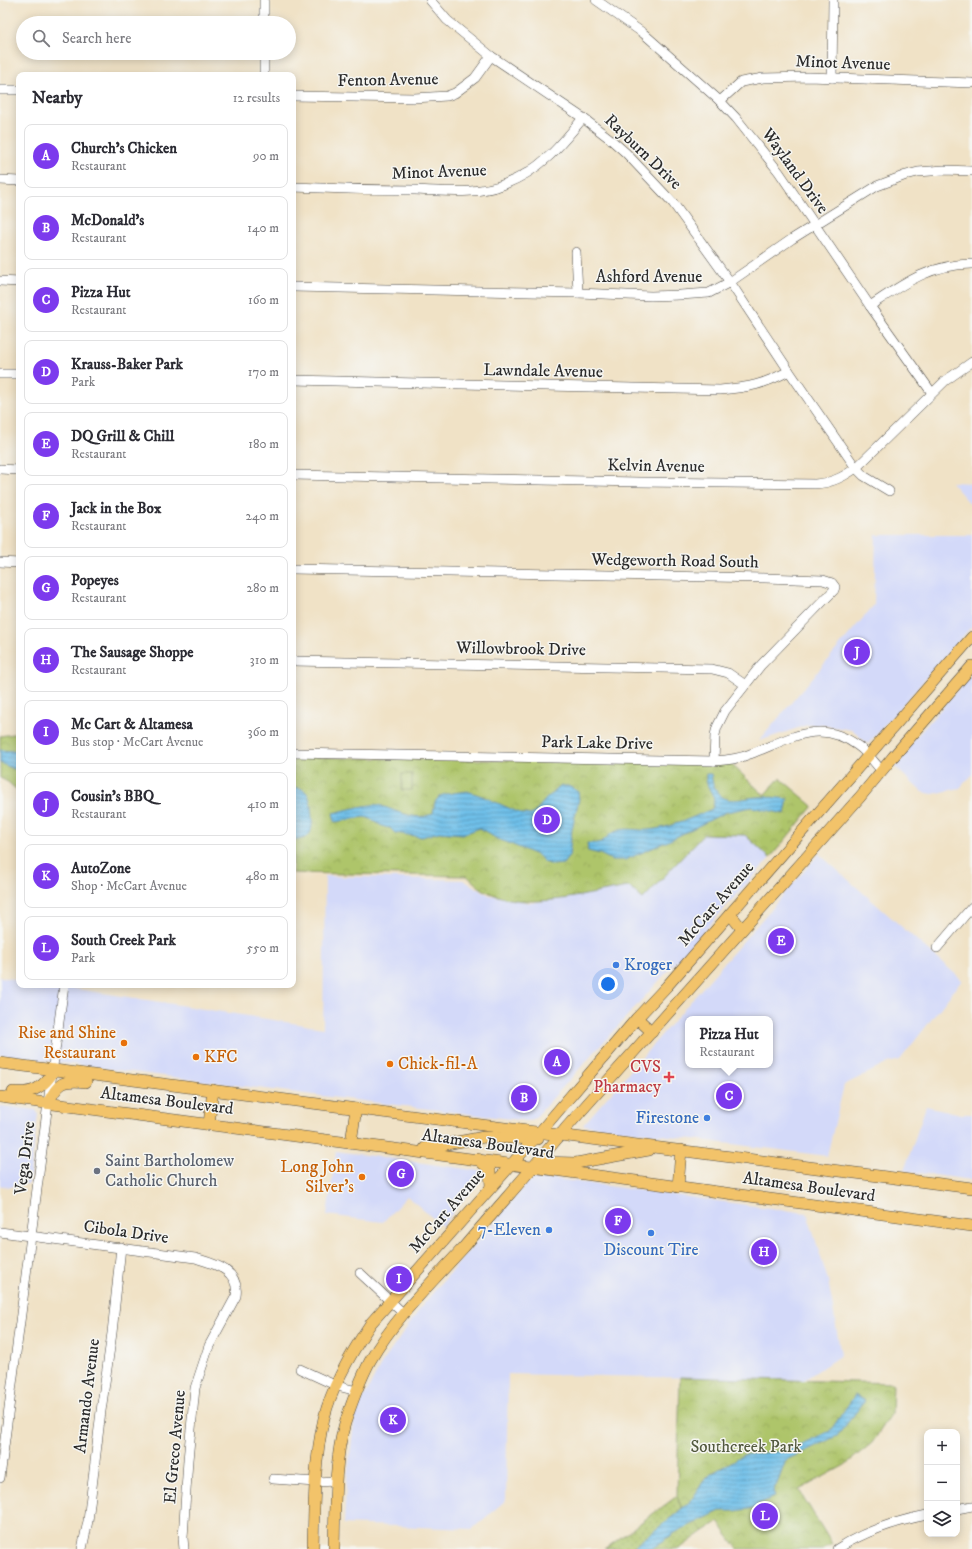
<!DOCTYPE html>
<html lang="en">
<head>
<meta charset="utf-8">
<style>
	body { margin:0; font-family:"IM FELL DW Pica",serif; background:#f7f7f7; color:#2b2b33 }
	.controls { position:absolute; right:12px; bottom:12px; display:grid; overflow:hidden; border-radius:8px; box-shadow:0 2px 10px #0003 }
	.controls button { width:36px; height:36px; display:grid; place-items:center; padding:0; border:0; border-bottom:1px solid #e1e1e2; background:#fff; color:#2b2b33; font:20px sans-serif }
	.you { position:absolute; left:608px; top:984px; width:14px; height:14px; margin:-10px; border:3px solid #fff; border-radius:50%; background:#1a73e8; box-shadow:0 0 0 6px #1a73e833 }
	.badge { display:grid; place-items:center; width:26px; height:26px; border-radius:50%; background:#7c3aed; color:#fff; font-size:13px; font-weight:700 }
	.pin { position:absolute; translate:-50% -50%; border:2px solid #fff; box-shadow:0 1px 4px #0006 }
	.popup { position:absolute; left:685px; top:1016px; width:88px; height:52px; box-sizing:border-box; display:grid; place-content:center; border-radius:8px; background:#fff; filter:drop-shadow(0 1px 3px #0005); font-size:13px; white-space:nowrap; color:#7c7c81 }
	.popup b { font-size:15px; color:#2b2b33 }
	.popup::after { content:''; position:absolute; left:50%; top:100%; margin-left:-8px; border:8px solid transparent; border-top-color:#fff }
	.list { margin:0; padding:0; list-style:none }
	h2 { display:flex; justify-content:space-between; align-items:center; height:52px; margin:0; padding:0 16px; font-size:17px }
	h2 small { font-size:13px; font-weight:400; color:#7c7c81 }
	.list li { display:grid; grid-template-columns:26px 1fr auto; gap:12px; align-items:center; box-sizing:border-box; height:64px; margin:0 8px 8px; padding:0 8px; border:1px solid #e1e1e2; border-radius:8px }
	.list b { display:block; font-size:15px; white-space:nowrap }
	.list p { margin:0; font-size:13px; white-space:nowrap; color:#7c7c81 }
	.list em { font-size:13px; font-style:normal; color:#7c7c81 }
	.icon { flex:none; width:22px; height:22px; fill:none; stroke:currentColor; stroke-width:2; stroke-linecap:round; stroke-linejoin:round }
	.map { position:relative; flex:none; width:972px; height:1549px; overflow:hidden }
	.search { position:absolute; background:#fff; box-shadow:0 2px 10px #0003; left:16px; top:16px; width:280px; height:44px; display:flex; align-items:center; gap:10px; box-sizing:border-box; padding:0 14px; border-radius:22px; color:#7c7c81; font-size:15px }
	.panel { position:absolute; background:#fff; box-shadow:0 2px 10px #0003; left:16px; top:72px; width:280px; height:916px; border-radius:8px }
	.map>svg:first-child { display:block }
</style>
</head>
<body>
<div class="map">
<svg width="972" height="1549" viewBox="0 0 972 1549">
	<defs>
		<pattern id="grass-dots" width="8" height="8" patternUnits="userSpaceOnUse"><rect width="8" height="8" fill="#aec56a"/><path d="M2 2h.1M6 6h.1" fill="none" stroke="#96a95c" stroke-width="1.8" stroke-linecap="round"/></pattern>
		<pattern id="park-crowns" width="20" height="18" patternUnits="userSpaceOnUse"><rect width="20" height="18" fill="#aec56a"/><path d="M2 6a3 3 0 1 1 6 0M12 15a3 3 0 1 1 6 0" fill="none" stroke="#96a95c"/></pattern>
		<pattern id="water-rules" width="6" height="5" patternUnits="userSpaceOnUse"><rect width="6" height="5" fill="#6ebfe9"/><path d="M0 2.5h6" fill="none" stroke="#5b9bbd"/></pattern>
	</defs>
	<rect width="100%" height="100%" fill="#f6f6f2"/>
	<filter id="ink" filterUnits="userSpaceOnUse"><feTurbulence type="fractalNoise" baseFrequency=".025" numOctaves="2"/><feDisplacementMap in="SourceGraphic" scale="8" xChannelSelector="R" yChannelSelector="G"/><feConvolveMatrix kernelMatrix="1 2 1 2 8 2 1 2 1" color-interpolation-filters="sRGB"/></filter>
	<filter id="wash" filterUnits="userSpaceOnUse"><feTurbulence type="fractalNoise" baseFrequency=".012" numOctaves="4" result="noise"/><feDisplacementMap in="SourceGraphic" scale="16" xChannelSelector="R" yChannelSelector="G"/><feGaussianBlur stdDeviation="0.9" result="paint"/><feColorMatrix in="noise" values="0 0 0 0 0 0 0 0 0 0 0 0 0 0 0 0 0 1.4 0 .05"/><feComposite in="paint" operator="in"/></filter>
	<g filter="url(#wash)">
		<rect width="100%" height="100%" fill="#f0e2c6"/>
		<g fill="#d3d9f9" fill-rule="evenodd">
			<polygon points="951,482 972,483 972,506"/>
			<polygon points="876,535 972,535 972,626 868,744 852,730 821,725 807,725 759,741 874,605"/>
			<polygon points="972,674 972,774 960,788 933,794 922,792 892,764"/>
			<polygon points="704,834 745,835 770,858 535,1118 527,1121 297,1093 0,1055 0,977 19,980 19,985 52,985 323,1028 325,876 463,880 489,895 531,903 629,887 643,899"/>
			<path d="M819,854l143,126 -62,80 -12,3 -44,22 -17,71 -244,-31zM688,1019h82v46h-82z"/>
			<polygon points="0,1106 36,1110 38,1114 29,1184 20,1184 11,1187 0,1186"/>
			<polygon points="926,1106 961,1114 972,1114 972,1180 904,1171"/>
			<polygon points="336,1151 481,1171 481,1178 442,1226 407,1196 383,1222 327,1215"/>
			<polygon points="534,1176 807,1213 828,1280 841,1355 804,1380 508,1374 506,1500 472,1529 344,1524 346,1486 355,1415 380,1366 424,1303"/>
		</g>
		<polygon fill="url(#grass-dots)" stroke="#6c784a" points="677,1496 682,1509 704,1531 679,1549 605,1549"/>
		<g fill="url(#park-crowns)" stroke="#6c784a">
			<polygon points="19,733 19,792 8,782 0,778 0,736"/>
			<path d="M293,757l438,7 33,31 16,-17 33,28 -43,52 -25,-23 -41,-1 -61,65 -14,-12c-43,6 -102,26 -143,4 -7,-3 -13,-10 -19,-15l-174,-3z"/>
			<polygon points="680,1377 893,1383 892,1413 872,1443 845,1465 799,1490 832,1544 823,1549 738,1549 718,1522 704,1531 682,1509 677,1496"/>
		</g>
		<rect fill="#aec56a" stroke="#6c784a" x="402" y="774" width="10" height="16"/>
		<g fill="url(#water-rules)" stroke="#4c758a">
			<polygon points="0,750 14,751 19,750 19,771 0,763"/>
			<path d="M706,774h5c1,4 1,9 3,12 8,21 27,12 43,11 9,-1 21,1 31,2l-3,15 -33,-7 -26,5 -60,30 -41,18h-13l-12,-6 -12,-3 -1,-8c21,2 16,-7 30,-12 10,-4 21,0 31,-1 23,-2 43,-12 64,-21 7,-15 -8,-19 -6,-35z"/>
			<path d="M561,786h7l5,2 5,4 1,7 -7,30 -3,27 -6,8 -10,1 -9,-3 -5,-6 -33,-14 -9,-3 -17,-11 -17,6 -24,-2 -17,5 -27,-4 -5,-5c-10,0 -16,-10 -26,-11l-29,5 -2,-9c9,-2 38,-10 46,-8 15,5 40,18 54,8l2,-11 5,-6 6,-2 21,-3 15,5 40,18 9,1 3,-2 12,-14z"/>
			<path d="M293,787c4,1 9,1 12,4 4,3 6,12 6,17 2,16 4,34 -18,31z"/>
			<polygon points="855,1395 865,1401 837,1436 786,1460 777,1484 773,1490 775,1497 758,1504 755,1508 735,1511 720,1511 678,1531 651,1549 631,1549 672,1517 691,1501 703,1482 711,1474 743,1455 786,1451 830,1431"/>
		</g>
	</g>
	<g filter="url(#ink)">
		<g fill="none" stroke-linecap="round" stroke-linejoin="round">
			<g stroke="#494642" stroke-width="10">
				<g id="minor">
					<polyline points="264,0 264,23"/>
					<polyline points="430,0 447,20 491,56 583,118 609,138 626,153 673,203 730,282 789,371 856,468 864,476 889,491"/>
					<polyline points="596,0 643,33 720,101 736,118 779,172 870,306 932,393"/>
					<polyline points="264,75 264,53"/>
					<polyline points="832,78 833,0"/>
					<polyline points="0,90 19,90"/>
					<polyline points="293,96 414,98 447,96 455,93 475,78 491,56"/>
					<polyline points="720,101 741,82 763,78 809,77 972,83"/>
					<polyline points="0,180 19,181"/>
					<path d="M293,187c41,2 81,3 122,3 29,1 63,5 90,-6 36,-14 55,-38 78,-66"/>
					<polyline points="576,252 578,293"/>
					<polyline points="0,281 19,282"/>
					<polyline points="293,287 578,293 651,296 680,295 709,293 730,282 792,239 877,186 906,175 918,172 944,170 972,171"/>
					<path d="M870,306c33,-22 60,-42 102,-42"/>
					<polyline points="0,374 19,374"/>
					<path d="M293,380l427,10c31,-3 42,-5 69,-19"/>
					<polyline points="0,469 19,470"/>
					<path d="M293,475l346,7 176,2c17,-1 28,-7 41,-16l89,-87 27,-19"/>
					<polyline points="0,562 19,563"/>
					<polyline points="293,569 765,578 823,580 832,583 835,587 834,590 761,665 725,711 717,727 715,735 714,761"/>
					<polyline points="293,661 712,669 728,673 744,684"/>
					<path d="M293,753l421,8c13,-1 25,-2 36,-7 38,-14 69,-37 108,-8 9,6 16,16 23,24"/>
					<polyline points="937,948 972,907"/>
					<path d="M0,1232l195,26c20,6 45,12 41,38l-27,50 -14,42 -7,72 -5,78 1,11"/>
					<polyline points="360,1273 404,1314"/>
					<polyline points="300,1369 337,1386 357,1391"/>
					<polyline points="0,1478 48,1103 64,985"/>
					<polyline points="273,1479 315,1482 336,1481"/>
					<polyline points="957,1509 972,1506"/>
					<polyline points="82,1549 88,1521 101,1411 112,1333 121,1247"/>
					<path d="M837,1549c26,-17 59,-28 90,-34"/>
				</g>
			</g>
			<g stroke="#494642" stroke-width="12">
				<g id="major">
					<polyline points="730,914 742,929"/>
					<polyline points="637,1018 652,1032"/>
					<polyline points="0,1063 972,1188"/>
					<path d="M13,1092c19,2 31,-4 41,-22"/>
					<path d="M0,1097c324,40 648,87 972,129"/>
					<path d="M48,1103c10,-20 15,-24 38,-21"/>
					<polyline points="209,1124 213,1090"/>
					<polyline points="351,1142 356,1109"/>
					<polyline points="425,1148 484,1137 538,1139"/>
					<polyline points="478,1159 490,1170 491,1187"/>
					<polyline points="542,1162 576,1163 649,1150"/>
					<polyline points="678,1187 681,1150"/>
					<path d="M313,1549c1,-44 1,-88 11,-131 8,-31 29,-68 47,-95l163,-184 103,-121 30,-32 305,-349"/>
					<path d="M334,1549c1,-39 0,-89 11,-126 7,-21 15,-43 25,-62 24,-42 61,-78 94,-114 34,-40 69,-79 102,-119l294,-331 33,-40 79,-91"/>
				</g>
			</g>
			<use href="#minor" stroke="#fff" stroke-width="9"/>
			<use href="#major" stroke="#f2c36a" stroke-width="11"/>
		</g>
	</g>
	<g fill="#3f7fe0" stroke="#f6f6f2" stroke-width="1.5">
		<circle cx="616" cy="965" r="4"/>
		<circle cx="707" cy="1118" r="4"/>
		<circle cx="549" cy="1230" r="4"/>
		<circle cx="651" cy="1233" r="4"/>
	</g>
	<g fill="#e8710a" stroke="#f6f6f2" stroke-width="1.5">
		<circle cx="124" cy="1043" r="4"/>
		<circle cx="196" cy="1057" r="4"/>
		<circle cx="390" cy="1064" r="4"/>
		<circle cx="362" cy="1177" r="4"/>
	</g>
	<path fill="#e0444e" stroke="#f6f6f2" stroke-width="1.5" d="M667 1071h4v4h4v4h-4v4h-4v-4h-4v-4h4z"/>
	<circle fill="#6b7280" stroke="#f6f6f2" stroke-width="1.5" cx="97" cy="1171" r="4"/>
	<g text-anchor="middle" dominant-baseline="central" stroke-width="3" stroke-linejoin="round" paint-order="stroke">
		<g font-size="17" fill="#2b2b2b" stroke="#f6f6f2">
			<text transform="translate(843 63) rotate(2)">Minot Avenue</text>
			<text transform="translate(388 80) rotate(-1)">Fenton Avenue</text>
			<text transform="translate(643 152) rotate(44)">Rayburn Drive</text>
			<text transform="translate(795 171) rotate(54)">Wayland Drive</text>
			<text transform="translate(439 172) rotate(-2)">Minot Avenue</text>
			<text x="649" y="277">Ashford Avenue</text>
			<text transform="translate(543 371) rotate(1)">Lawndale Avenue</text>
			<text transform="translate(656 466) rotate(1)">Kelvin Avenue</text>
			<text transform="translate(675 561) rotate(1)">Wedgeworth Road South</text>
			<text transform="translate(521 649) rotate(1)">Willowbrook Drive</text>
			<text transform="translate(597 743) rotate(1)">Park Lake Drive</text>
			<text transform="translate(716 904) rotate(-49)">McCart Avenue</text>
			<text transform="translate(167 1101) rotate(7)">Altamesa Boulevard</text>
			<text transform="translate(488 1144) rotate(8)">Altamesa Boulevard</text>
			<text transform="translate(25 1158) rotate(-83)">Vega Drive</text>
			<text transform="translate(809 1187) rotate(8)">Altamesa Boulevard</text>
			<text transform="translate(447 1211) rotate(-49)">McCart Avenue</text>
			<text transform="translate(126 1232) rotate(8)">Cibola Drive</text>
			<text transform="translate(87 1396) rotate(-83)">Armando Avenue</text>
			<text transform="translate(175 1447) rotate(-85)">El Greco Avenue</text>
		</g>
		<g font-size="17" fill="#366cbe" stroke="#f6f6f2" text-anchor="end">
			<text x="624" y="965" text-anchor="start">Kroger</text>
			<text x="699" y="1118">Firestone</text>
			<text x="541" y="1230">7-Eleven</text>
			<text x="651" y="1250" text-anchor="middle">Discount Tire</text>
		</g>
		<g font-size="17" fill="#c56008" stroke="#f6f6f2" text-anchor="end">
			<text x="116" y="1033">Rise and Shine<tspan x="116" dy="20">Restaurant</tspan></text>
			<text x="204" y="1057" text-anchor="start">KFC</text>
			<text x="398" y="1064" text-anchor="start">Chick-fil-A</text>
			<text x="354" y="1167">Long John<tspan x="354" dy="20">Silver's</tspan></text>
		</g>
		<g font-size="17" fill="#be3a42" stroke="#f6f6f2" text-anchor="end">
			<text x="661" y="1067">CVS<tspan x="661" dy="20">Pharmacy</tspan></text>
		</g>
		<g font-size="17" fill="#5b616d" stroke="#f6f6f2" text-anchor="start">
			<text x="105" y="1161">Saint Bartholomew<tspan x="105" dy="20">Catholic Church</tspan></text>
		</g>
		<g font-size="17" fill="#52593e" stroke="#f6f6f2">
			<text x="746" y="1447">Southcreek Park</text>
		</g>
	</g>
</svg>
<div class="controls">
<button>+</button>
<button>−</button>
<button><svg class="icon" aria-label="layers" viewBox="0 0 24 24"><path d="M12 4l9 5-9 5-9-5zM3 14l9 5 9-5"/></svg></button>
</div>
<div class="you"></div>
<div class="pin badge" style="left:557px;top:1062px">A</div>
<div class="pin badge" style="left:524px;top:1098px">B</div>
<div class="pin badge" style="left:729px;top:1096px">C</div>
<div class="popup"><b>Pizza Hut</b>Restaurant</div>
<div class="pin badge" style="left:547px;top:820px">D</div>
<div class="pin badge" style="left:781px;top:941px">E</div>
<div class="pin badge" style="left:618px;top:1221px">F</div>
<div class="pin badge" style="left:401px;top:1174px">G</div>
<div class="pin badge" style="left:764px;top:1252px">H</div>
<div class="pin badge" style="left:399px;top:1279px">I</div>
<div class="pin badge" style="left:857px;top:652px">J</div>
<div class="pin badge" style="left:393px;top:1420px">K</div>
<div class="pin badge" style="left:765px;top:1516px">L</div>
<div class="search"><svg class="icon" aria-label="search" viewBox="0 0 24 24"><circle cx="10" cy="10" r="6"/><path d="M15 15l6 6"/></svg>Search here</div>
<section class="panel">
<h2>Nearby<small>12 results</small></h2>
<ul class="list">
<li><span class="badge">A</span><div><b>Church's Chicken</b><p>Restaurant</p></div><em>90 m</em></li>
<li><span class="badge">B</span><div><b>McDonald's</b><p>Restaurant</p></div><em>140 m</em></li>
<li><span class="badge">C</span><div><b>Pizza Hut</b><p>Restaurant</p></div><em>160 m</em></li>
<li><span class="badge">D</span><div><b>Krauss-Baker Park</b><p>Park</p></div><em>170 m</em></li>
<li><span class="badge">E</span><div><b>DQ Grill &amp; Chill</b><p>Restaurant</p></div><em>180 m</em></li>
<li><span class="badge">F</span><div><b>Jack in the Box</b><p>Restaurant</p></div><em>240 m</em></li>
<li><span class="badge">G</span><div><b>Popeyes</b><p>Restaurant</p></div><em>280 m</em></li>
<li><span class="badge">H</span><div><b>The Sausage Shoppe</b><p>Restaurant</p></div><em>310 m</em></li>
<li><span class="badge">I</span><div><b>Mc Cart &amp; Altamesa</b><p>Bus stop · McCart Avenue</p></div><em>360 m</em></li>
<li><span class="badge">J</span><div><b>Cousin's BBQ</b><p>Restaurant</p></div><em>410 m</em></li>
<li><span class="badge">K</span><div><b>AutoZone</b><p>Shop · McCart Avenue</p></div><em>480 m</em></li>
<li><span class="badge">L</span><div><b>South Creek Park</b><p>Park</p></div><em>550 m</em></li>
</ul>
</section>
</div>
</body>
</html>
